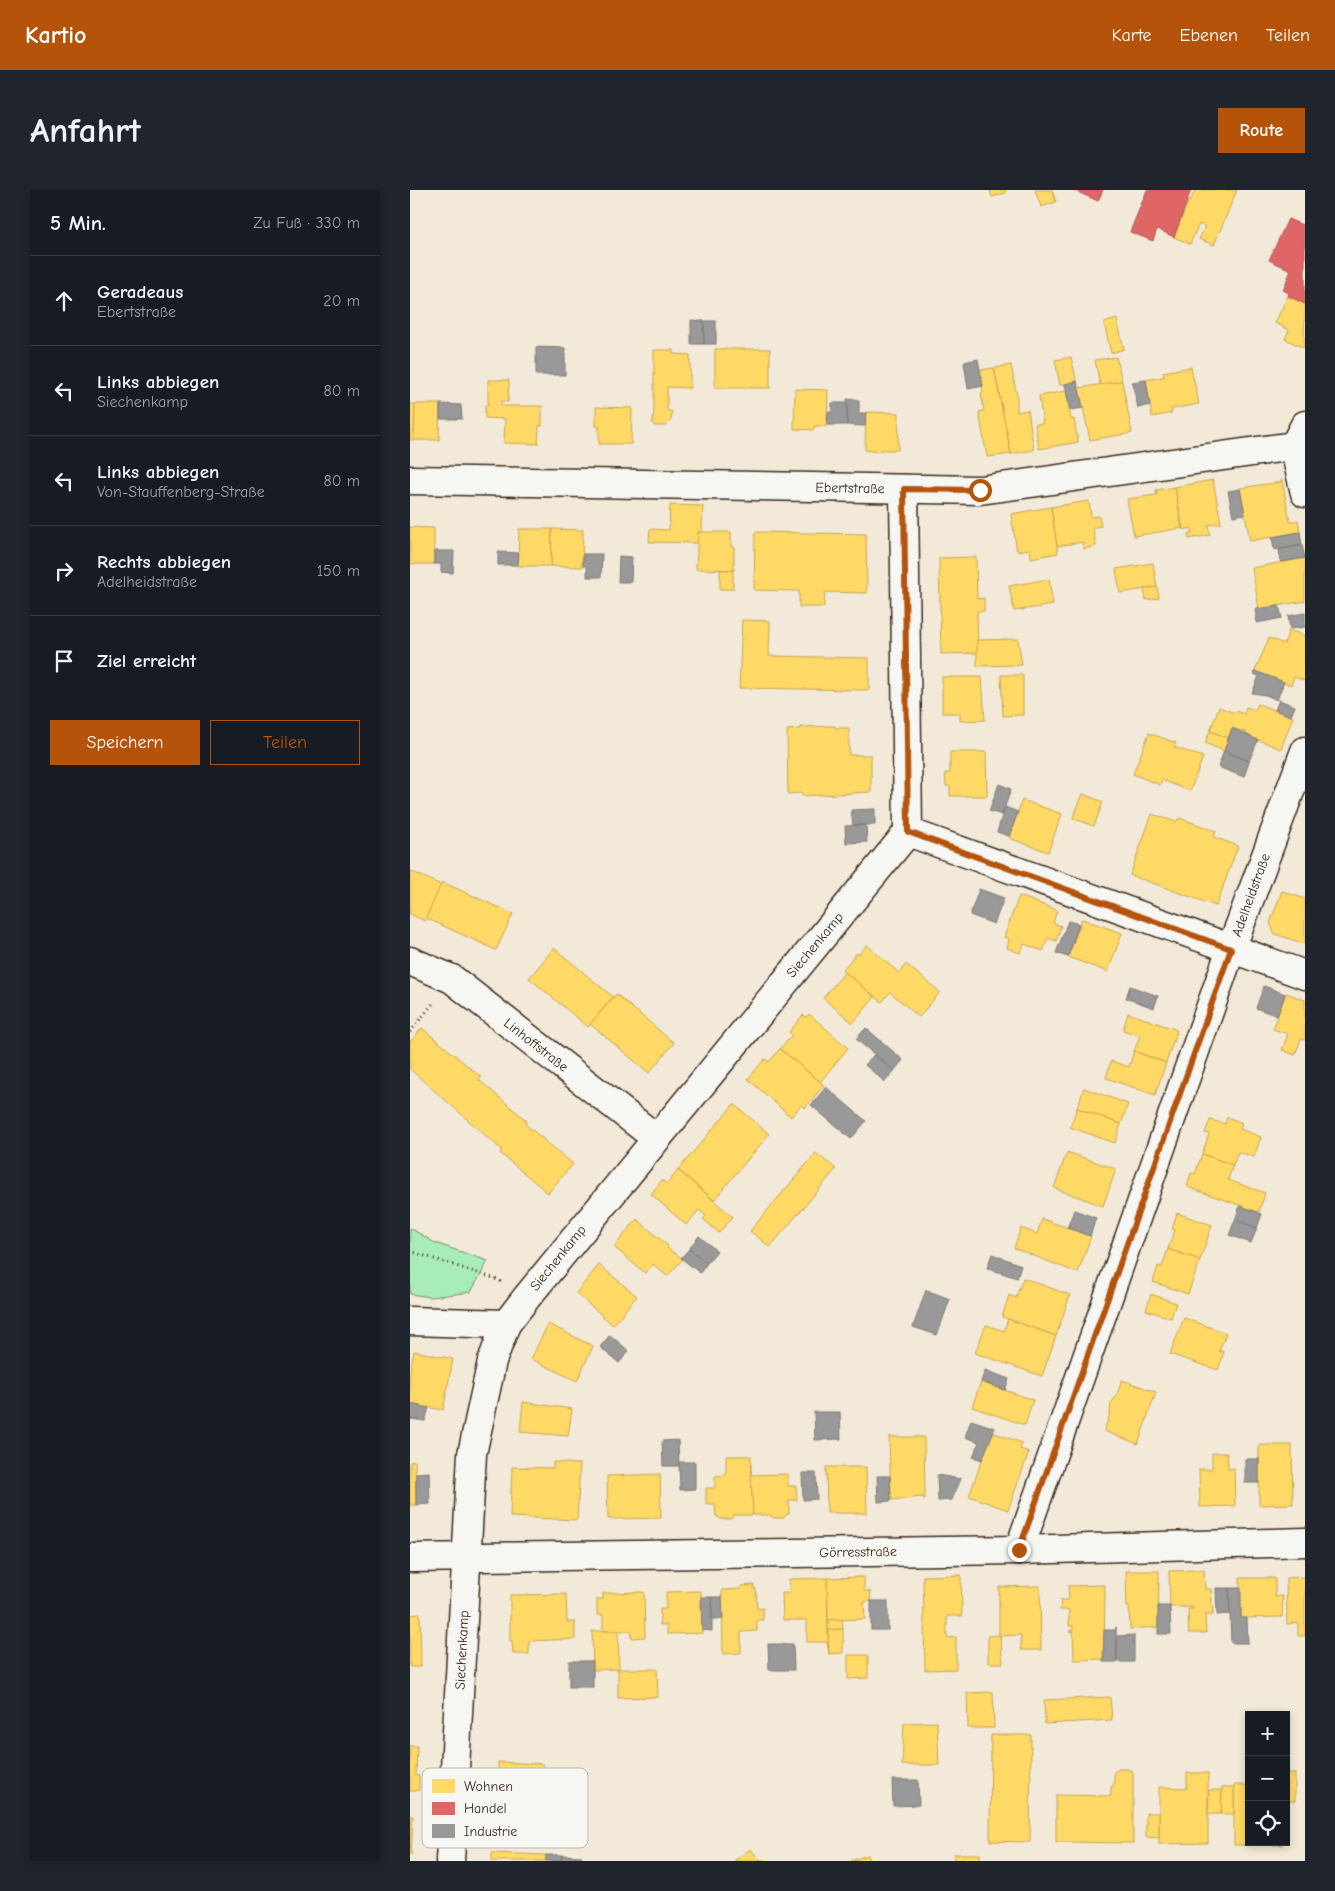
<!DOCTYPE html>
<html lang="de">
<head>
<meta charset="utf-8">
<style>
	body { margin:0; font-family:"Comic Neue",sans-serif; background:#20242c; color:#f1f3f6 }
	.controls { position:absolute; right:15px; bottom:15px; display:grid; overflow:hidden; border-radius:0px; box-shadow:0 2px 8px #0003 }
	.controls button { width:45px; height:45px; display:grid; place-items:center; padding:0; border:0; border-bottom:1px solid #363941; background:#171b24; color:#f1f3f6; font:25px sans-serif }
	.stop { position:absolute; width:15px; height:15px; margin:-11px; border:4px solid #b45309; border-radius:50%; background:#fff }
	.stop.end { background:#b45309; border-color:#fff; box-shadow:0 1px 5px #0008 }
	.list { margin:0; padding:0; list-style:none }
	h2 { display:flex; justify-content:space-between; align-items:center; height:65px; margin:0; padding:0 20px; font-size:21px }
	h2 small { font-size:16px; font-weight:400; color:#9ea1a6 }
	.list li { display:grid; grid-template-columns:32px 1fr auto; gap:15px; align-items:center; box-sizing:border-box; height:90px; padding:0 20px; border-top:1px solid #363941 }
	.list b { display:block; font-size:19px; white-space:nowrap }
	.list p { margin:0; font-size:16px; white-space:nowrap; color:#9ea1a6 }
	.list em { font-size:16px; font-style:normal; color:#9ea1a6 }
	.actions { display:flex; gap:10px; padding:15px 20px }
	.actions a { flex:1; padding:11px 0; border:1px solid #b45309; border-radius:0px; text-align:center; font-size:18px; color:#b45309 }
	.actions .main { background:#b45309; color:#fff }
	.icon { flex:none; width:28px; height:28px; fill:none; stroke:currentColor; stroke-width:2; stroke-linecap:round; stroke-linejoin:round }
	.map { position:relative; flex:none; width:895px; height:1671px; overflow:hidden; border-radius:0px }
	header { display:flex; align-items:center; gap:30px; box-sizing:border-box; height:70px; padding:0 25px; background:#b45309; color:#fff }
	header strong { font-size:24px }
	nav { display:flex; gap:28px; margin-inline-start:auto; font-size:18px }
	.intro { display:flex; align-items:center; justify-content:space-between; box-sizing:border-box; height:120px; padding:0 30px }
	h1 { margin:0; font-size:35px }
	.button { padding:12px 22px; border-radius:0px; background:#b45309; color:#fff; font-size:18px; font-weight:700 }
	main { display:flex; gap:30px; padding:0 30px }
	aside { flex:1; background:#171b24; border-radius:0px; box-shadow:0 2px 8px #0003 }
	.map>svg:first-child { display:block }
</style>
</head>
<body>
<header>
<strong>Kartio</strong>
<nav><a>Karte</a><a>Ebenen</a><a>Teilen</a></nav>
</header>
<div class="intro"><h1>Anfahrt</h1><a class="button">Route</a></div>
<main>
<aside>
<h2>5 Min.<small>Zu Fuß · 330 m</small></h2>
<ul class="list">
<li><svg class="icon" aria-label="ahead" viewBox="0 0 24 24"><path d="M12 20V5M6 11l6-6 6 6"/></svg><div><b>Geradeaus</b><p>Ebertstraße</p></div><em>20 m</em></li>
<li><svg class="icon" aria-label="left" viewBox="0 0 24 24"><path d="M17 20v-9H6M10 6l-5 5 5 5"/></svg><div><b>Links abbiegen</b><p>Siechenkamp</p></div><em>80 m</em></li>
<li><svg class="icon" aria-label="left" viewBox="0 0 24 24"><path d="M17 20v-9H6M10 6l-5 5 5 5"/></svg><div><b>Links abbiegen</b><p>Von-Stauffenberg-Straße</p></div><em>80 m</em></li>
<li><svg class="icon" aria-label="right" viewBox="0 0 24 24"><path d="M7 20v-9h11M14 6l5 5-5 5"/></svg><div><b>Rechts abbiegen</b><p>Adelheidstraße</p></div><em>150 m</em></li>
<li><svg class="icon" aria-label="arrive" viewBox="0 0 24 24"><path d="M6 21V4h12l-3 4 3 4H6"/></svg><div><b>Ziel erreicht</b></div></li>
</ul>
<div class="actions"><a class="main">Speichern</a><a>Teilen</a></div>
</aside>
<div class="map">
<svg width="895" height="1671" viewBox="0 0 895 1671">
	<rect width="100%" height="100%" fill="#f2e9d8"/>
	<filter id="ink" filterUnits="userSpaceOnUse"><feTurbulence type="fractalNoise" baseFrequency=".02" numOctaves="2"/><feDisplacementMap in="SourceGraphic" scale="10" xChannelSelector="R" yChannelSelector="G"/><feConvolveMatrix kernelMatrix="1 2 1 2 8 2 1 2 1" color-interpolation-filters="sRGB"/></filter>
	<g filter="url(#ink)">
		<polygon fill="#a8edb8" stroke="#728c6b" points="0,1038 25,1053 78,1071 61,1102 21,1107 0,1104"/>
		<g fill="#ffd966" stroke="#c4a450">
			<polygon points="580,0 595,0 596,3 582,7"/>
			<polygon points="625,0 642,0 646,12 631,17"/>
			<polygon points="785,0 827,0 804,55 789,49 795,37 789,34 780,54 764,47 779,10 781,10"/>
			<polygon points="878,106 895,114 894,158 875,149 879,140 865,133"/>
			<polygon points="707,129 714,159 701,163 694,133"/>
			<rect x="305" y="159" width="55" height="39"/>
			<polygon points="244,160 263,160 263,164 280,165 280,198 257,197 257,220 262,222 261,230 255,236 245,236 242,232 243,232 244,219"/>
			<polygon points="661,167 667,192 650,195 645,170"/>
			<polygon points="706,167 712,191 690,195 685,170"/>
			<polygon points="601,175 607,207 607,222 618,220 624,260 601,264 584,178"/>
			<polygon points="781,177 789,214 761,219 762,223 742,227 736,190 754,187 753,182"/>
			<polygon points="584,178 601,264 577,267 569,222 574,221 571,203 573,202 572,197 573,196 570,180"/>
			<polygon points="78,190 99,190 98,212 91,211 91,216 132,216 132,236 129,236 128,254 94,253 95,229 75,228 75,215 78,215"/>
			<polygon points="712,191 722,243 680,250 669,198"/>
			<polygon points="385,199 418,200 417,236 404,236 404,240 384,239"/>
			<polygon points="656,201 661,230 664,229 668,252 629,259 625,234 633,233 629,206"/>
			<polygon points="0,214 5,214 4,250 0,250"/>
			<polygon points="5,214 30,214 29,250 4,250"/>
			<polygon points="186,217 222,218 221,254 189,254 189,236 186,236"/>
			<polygon points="456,222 489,223 488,260 470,260 468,262 455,260"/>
			<polygon points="803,290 811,333 798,335 800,345 779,349 778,344 782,343 782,338 773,340 765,297"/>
			<polygon points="871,290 872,290 880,332 888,330 890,342 840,351 830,298 871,292"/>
			<polygon points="765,297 772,338 724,346 717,309 747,305 746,300"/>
			<polygon points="679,311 681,327 689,326 691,336 683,338 686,356 674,359 672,352 647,356 641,317"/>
			<polygon points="260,315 293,316 292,342 288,342 288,353 239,352 240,339 259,340"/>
			<polygon points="641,317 648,363 621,368 620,359 607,361 601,324"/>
			<polygon points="0,337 24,338 24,374 0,374"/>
			<polygon points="109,339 142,339 141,376 108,376"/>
			<polygon points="142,339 173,340 172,377 141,376"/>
			<polygon points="288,342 321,342 321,357 324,357 324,380 286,379"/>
			<polygon points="345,342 456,344 457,403 415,402 414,417 389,417 389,401 344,400"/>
			<polygon points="566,367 567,409 574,408 574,421 567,421 568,463 531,464 529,368"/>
			<polygon points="895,368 895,411 849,419 842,378"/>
			<polygon points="743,373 747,397 710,403 706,379"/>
			<rect x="310" y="380" width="13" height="19"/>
			<polygon points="639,389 643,415 604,421 599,396"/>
			<polygon points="747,397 749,408 736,410 734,399"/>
			<polygon points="332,430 360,431 359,466 459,468 459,500 329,498"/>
			<polygon points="879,440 895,446 895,491 884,487 881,495 845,481 859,448 874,454"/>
			<polygon points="608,449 612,475 567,476 567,450"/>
			<polygon points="591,485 613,485 613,525 593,526"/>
			<polygon points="532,487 572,487 575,530 550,531 550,523 532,523"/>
			<polygon points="848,514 883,527 871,559 836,545 837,543 822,538 818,548 800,541 809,517 825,523 826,521 834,524 836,517 845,520"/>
			<polygon points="425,536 425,538 439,538 439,565 461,565 461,602 392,606 392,603 378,604 377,540 391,539 391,537"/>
			<polygon points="800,541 818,548 814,561 795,553"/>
			<polygon points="739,543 766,553 764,557 793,567 780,601 752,590 750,595 723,584"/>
			<polygon points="540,562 576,562 577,606 540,606 540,596 536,596 535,583 540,583"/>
			<polygon points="673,604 693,612 684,636 663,628"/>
			<polygon points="612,610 652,624 638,662 599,648"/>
			<polygon points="742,624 766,632 769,628 806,641 804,647 828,656 806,716 720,685"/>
			<polygon points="0,681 31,695 15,731 0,724"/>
			<polygon points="32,692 103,724 86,760 16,728"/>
			<polygon points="872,701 895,709 895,754 865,744 860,733"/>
			<polygon points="609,706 647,720 643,733 651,736 646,751 638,748 633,761 614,754 610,763 597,758 599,749 594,747"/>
			<polygon points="672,729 712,743 698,782 658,767"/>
			<polygon points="457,755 489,783 496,774 530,802 509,827 480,802 472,812 432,780 447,763 449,764"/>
			<polygon points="144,758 203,807 178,837 119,788"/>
			<polygon points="435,782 465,807 443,833 413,808"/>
			<polygon points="876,803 895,810 895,850 891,849 885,865 872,860 878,844 863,839"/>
			<polygon points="206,804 264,853 239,883 180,834"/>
			<polygon points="718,823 767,840 756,873 724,861 730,846 713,840"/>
			<polygon points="399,824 438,858 410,892 370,859 382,845 379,842 393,825 396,827"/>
			<polygon points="12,838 71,887 69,890 117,931 115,934 163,974 138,1003 90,963 92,960 0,879 0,852"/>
			<polygon points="370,859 414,895 395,918 391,915 381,927 338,889 354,870 356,869 359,872"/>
			<polygon points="724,861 756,873 745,905 696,888 701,871 719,877"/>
			<polygon points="674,898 718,914 711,934 667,918"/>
			<polygon points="324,914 359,944 304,1010 268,980"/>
			<polygon points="667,918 711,934 705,953 660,937"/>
			<polygon points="817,927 832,933 830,939 851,947 844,967 828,962 823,975 792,964 799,944 795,943 800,930 815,934"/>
			<polygon points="657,962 706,979 693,1016 644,998"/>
			<polygon points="406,963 426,979 360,1057 340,1041"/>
			<polygon points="792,964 823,975 818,990 855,1003 849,1022 780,998 777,996 781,983 785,984"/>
			<polygon points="268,980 323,1027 309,1043 293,1029 296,1026 289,1020 276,1035 241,1004 252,990 257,994"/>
			<polygon points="767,1023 802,1035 790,1070 758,1059 765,1040 762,1039"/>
			<polygon points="227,1029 258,1056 257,1058 273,1069 257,1086 243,1074 235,1083 204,1057"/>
			<polygon points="632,1029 681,1046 668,1083 604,1058 611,1038 627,1044"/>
			<polygon points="758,1059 790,1070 778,1104 743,1092 748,1076 752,1077"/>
			<polygon points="189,1075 227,1106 203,1135 166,1103"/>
			<polygon points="613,1088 660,1105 646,1146 592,1127 599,1105 606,1108"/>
			<polygon points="741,1104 766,1113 761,1128 736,1120"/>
			<polygon points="774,1128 816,1143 809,1161 814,1162 808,1180 760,1164"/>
			<polygon points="598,1129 646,1146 632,1186 565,1163 576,1135 594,1141"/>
			<polygon points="138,1134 183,1156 167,1191 121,1169"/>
			<polygon points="4,1161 43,1169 33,1220 0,1214 0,1181"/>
			<polygon points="712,1190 746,1202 728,1254 694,1241 700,1224 701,1213 706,1207"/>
			<polygon points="571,1192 623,1210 615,1235 562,1217"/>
			<polygon points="113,1212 162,1219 158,1246 110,1242"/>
			<polygon points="582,1242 612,1253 610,1259 619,1262 598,1320 559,1306"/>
			<polygon points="479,1247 514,1247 515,1309 514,1309 513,1307 481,1310"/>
			<polygon points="849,1255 882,1255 883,1314 849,1315"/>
			<polygon points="802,1263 817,1263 818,1279 824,1278 825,1316 790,1317 789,1279 802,1279"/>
			<polygon points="316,1266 341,1266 343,1325 324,1325 321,1329 311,1329 306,1326 305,1314 296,1314 296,1298 305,1298 305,1286 316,1285"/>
			<polygon points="5,1271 6,1315 0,1315 0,1272"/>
			<polygon points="143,1272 170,1274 167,1330 100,1327 102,1277 143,1278"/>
			<polygon points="416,1277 456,1277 457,1323 417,1323"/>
			<polygon points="250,1284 251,1328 198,1329 197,1286"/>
			<polygon points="378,1284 378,1296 386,1296 387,1310 379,1310 379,1324 377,1324 374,1328 363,1328 360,1325 343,1325 341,1285"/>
			<polygon points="794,1380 795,1399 801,1399 803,1425 795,1425 796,1443 779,1443 778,1419 783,1419 783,1417 760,1417 759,1381"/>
			<polygon points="716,1381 749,1381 748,1437 720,1439 719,1417 717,1417"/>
			<polygon points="551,1385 552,1426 537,1426 537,1448 546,1447 546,1479 515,1480 513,1386"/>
			<polygon points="454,1387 454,1401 460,1401 461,1411 454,1412 455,1429 418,1430 417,1388"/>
			<polygon points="895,1387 895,1446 888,1446 888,1433 877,1434 876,1388"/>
			<polygon points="417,1388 418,1440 419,1464 417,1452 397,1452 397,1430 373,1430 372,1403 380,1403 379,1389"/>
			<polygon points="830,1388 865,1388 865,1407 873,1406 872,1427 831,1428"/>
			<polygon points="344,1395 344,1399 346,1399 347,1419 353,1418 353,1430 347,1430 347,1441 331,1442 331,1463 313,1464 312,1400 331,1399 331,1396"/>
			<polygon points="695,1395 694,1469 664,1470 663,1441 659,1441 663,1441 663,1436 659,1436 659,1420 650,1420 651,1410 659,1410 658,1396"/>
			<polygon points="630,1396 631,1460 611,1460 611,1445 589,1446 589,1397"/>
			<polygon points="291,1401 292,1443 257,1444 257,1435 250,1435 250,1419 256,1419 256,1402"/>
			<polygon points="234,1402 235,1447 221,1448 221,1441 193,1441 193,1425 187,1425 187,1409 193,1409 193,1403"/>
			<polygon points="156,1404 157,1432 165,1432 165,1449 119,1451 119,1464 103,1464 102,1451 100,1451 100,1405"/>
			<polygon points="10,1424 11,1477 0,1477 0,1425"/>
			<polygon points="432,1429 433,1439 418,1440 418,1430"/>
			<polygon points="433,1439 433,1463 419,1464 418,1440"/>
			<polygon points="182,1441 208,1441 209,1479 183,1480"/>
			<polygon points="590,1445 593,1473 578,1473 578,1446"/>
			<polygon points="438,1465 458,1465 458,1488 438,1489"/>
			<polygon points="208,1479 247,1479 248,1507 208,1508"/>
			<polygon points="583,1502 584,1538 558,1538 557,1503"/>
			<polygon points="700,1507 702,1530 635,1534 634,1510"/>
			<polygon points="527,1532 529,1575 492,1575 494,1533"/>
			<polygon points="581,1545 621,1545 620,1652 580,1651"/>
			<polygon points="0,1556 7,1556 6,1585 9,1586 9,1600 5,1601 0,1601"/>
			<polygon points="88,1572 133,1574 131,1612 87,1611 87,1609 85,1608 85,1592 88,1592"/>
			<polygon points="709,1579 718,1579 723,1582 723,1653 646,1652 646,1605 701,1606 701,1597 704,1595 704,1582"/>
			<polygon points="777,1583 798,1583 798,1653 749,1654 749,1597 777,1598"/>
			<rect x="876" y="1583" width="9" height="28"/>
			<polygon points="824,1595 839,1595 839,1652 872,1652 872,1655 824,1655"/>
			<polygon points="812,1597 824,1597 824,1624 811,1624"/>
			<polygon points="799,1600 812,1600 811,1624 798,1624"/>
			<polygon points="736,1623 749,1623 749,1648 736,1647"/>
			<polygon points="0,1626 3,1626 1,1665 0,1664"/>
			<polygon points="341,1659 348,1669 358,1671 324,1671"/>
			<polygon points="82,1663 136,1665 136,1671 82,1671"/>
			<rect x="544" y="1664" width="26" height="7"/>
			<polygon points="457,1665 459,1671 441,1671"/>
		</g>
		<g fill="#e06666" stroke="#ae5450">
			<polygon points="663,0 693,0 688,11"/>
			<polygon points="737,0 781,0 764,47 747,39 743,51 720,42"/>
			<polygon points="878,29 895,36 895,114 878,106 879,103 873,100 881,80 859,70"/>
		</g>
		<g fill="#999" stroke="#7d7874">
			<polygon points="281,130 294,131 294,154 281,154"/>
			<rect x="294" y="131" width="12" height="23"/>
			<polygon points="126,157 155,158 155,185 126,185"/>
			<polygon points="568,169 573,196 558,199 554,172"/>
			<polygon points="736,190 740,215 728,218 722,192"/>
			<polygon points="667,191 673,218 660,220 655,194"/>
			<polygon points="437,209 449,210 449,223 456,223 455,236 437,235"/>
			<polygon points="422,213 437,213 437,235 417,235 418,222 422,222"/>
			<polygon points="30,214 51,215 52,229 30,229"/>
			<polygon points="830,299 835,324 823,326 818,301"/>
			<polygon points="890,342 892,355 864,360 862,347"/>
			<polygon points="892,355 895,368 871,372 869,360"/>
			<polygon points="24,361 44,361 43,383 31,382 31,374 24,374"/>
			<polygon points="88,362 109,363 108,375 88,375"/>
			<polygon points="173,364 192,364 191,387 177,387 177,376 173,376"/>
			<polygon points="209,366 222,367 221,392 208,392"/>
			<polygon points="869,416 872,428 847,433 845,419"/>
			<polygon points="895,423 895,437 880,439 878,426"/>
			<polygon points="845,481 874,492 867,510 856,505 842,503 849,486 844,484"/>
			<polygon points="869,510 885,516 881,526 865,520"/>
			<polygon points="822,538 848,550 839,571 814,561"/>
			<polygon points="814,561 839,571 834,587 808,577"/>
			<polygon points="589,594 601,599 592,625 579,621"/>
			<polygon points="595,617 608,622 599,646 587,642"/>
			<polygon points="465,619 465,635 443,635 441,620"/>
			<polygon points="456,635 457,652 436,653 435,636"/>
			<polygon points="569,699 594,708 584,734 560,725"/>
			<polygon points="658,731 669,734 658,767 646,763"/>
			<polygon points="720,796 748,806 744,818 716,808"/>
			<polygon points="854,796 875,804 867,826 846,818"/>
			<polygon points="456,838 493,870 484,881 446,849"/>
			<polygon points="464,865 484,881 475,892 455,875"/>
			<polygon points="416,897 456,931 441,949 401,915"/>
			<polygon points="830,1016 852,1024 847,1038 825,1030"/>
			<polygon points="664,1020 686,1028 680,1046 657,1038"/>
			<polygon points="825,1030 847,1038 841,1053 819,1045"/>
			<polygon points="289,1046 307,1061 297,1073 279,1059"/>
			<polygon points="279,1059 297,1073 290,1083 271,1068"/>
			<polygon points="582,1064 611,1075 607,1088 577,1078"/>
			<polygon points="516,1100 540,1109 527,1145 503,1137"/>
			<polygon points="200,1145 219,1161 209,1173 190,1157"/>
			<polygon points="575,1180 599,1189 595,1200 571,1192"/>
			<polygon points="0,1214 19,1218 15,1231 0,1229"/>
			<polygon points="404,1222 430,1222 431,1249 405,1250"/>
			<polygon points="561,1230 585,1238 572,1270 563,1267 569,1252 555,1247"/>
			<polygon points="268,1250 269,1276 253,1276 252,1251"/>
			<rect x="835" y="1269" width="14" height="24"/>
			<polygon points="269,1272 285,1272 285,1299 270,1300"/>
			<polygon points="19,1282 20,1314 6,1315 6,1283"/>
			<polygon points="392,1283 406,1283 407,1309 393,1310"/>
			<polygon points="527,1285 551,1289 542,1310 528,1311"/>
			<polygon points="467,1286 480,1286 481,1311 468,1312"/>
			<polygon points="806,1398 819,1398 820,1424 807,1425"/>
			<polygon points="819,1398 831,1398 831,1428 837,1428 838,1453 821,1453"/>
			<polygon points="291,1407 302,1407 302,1441 292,1440"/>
			<polygon points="302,1407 312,1407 313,1429 302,1429"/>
			<rect x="461" y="1411" width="17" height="29"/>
			<polygon points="748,1416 760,1416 761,1444 748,1444"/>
			<polygon points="706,1437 707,1472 693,1472 694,1440 706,1440"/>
			<polygon points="724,1445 724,1472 707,1472 707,1446"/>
			<polygon points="358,1454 383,1454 384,1480 359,1480"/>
			<rect x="159" y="1471" width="24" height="26"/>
			<polygon points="482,1590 508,1590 509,1615 483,1616"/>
			<polygon points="136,1665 152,1665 151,1671 136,1671"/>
			<polygon points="152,1665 172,1666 171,1671 151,1671"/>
		</g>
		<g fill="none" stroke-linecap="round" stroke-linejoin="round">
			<g stroke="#3b2a1e" stroke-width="31">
				<g id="street">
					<polyline points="884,256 895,303"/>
					<polyline points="0,290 570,300 884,256 895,235"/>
					<polyline points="498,642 895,785"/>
					<polyline points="0,771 42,789 246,948"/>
					<polyline points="0,1131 96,1134"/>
					<polyline points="609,1360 821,759 895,561"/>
					<polyline points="0,1368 609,1360 895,1352"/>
					<polyline points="40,1671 62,1264 82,1171 96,1134 117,1107 498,642 494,299"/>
				</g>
			</g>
			<g stroke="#3b2a1e" stroke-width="3" stroke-dasharray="1 4" stroke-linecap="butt">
				<polyline points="0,842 25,811"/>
				<polyline points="0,1061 83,1088 94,1093"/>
			</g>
			<use href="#street" stroke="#f6f6f2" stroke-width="28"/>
		</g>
	</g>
	<g fill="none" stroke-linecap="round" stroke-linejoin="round" filter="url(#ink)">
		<polyline stroke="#b45309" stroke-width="6" points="570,300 494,299 498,642 821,759 609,1360"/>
	</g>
	<g text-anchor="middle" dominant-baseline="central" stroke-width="5" stroke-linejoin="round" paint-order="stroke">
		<g font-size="14" fill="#3b2a1e" stroke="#f6f6f2">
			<text transform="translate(440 298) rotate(1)">Ebertstraße</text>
			<text transform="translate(841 705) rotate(-70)">Adelheidstraße</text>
			<text transform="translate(405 755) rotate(-50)">Siechenkamp</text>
			<text transform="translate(126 855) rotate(38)">Linhoffstraße</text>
			<text transform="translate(148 1068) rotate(-51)">Siechenkamp</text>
			<text transform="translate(448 1362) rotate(-1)">Görresstraße</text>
			<text transform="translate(52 1460) rotate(-87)">Siechenkamp</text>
		</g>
	</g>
	<rect x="12" y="1578" width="166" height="80" rx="8" fill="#f6f6f2" stroke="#beb9b2" stroke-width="1"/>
	<rect x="22" y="1589" width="23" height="14" fill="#ffd966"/>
	<rect x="22" y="1612" width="23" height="13" fill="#e06666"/>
	<rect x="22" y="1634" width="23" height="14" fill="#999"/>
	<g font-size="14" fill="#3b2a1e">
		<text x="54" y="1601">Wohnen</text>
		<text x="54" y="1623">Handel</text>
		<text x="54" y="1646">Industrie</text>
	</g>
</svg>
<div class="controls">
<button>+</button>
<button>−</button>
<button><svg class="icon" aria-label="locate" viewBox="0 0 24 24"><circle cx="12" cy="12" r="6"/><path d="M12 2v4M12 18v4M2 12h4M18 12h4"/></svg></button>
</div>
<div class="stop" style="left:570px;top:300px"></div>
<div class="stop end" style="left:609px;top:1360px"></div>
</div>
</main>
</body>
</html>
